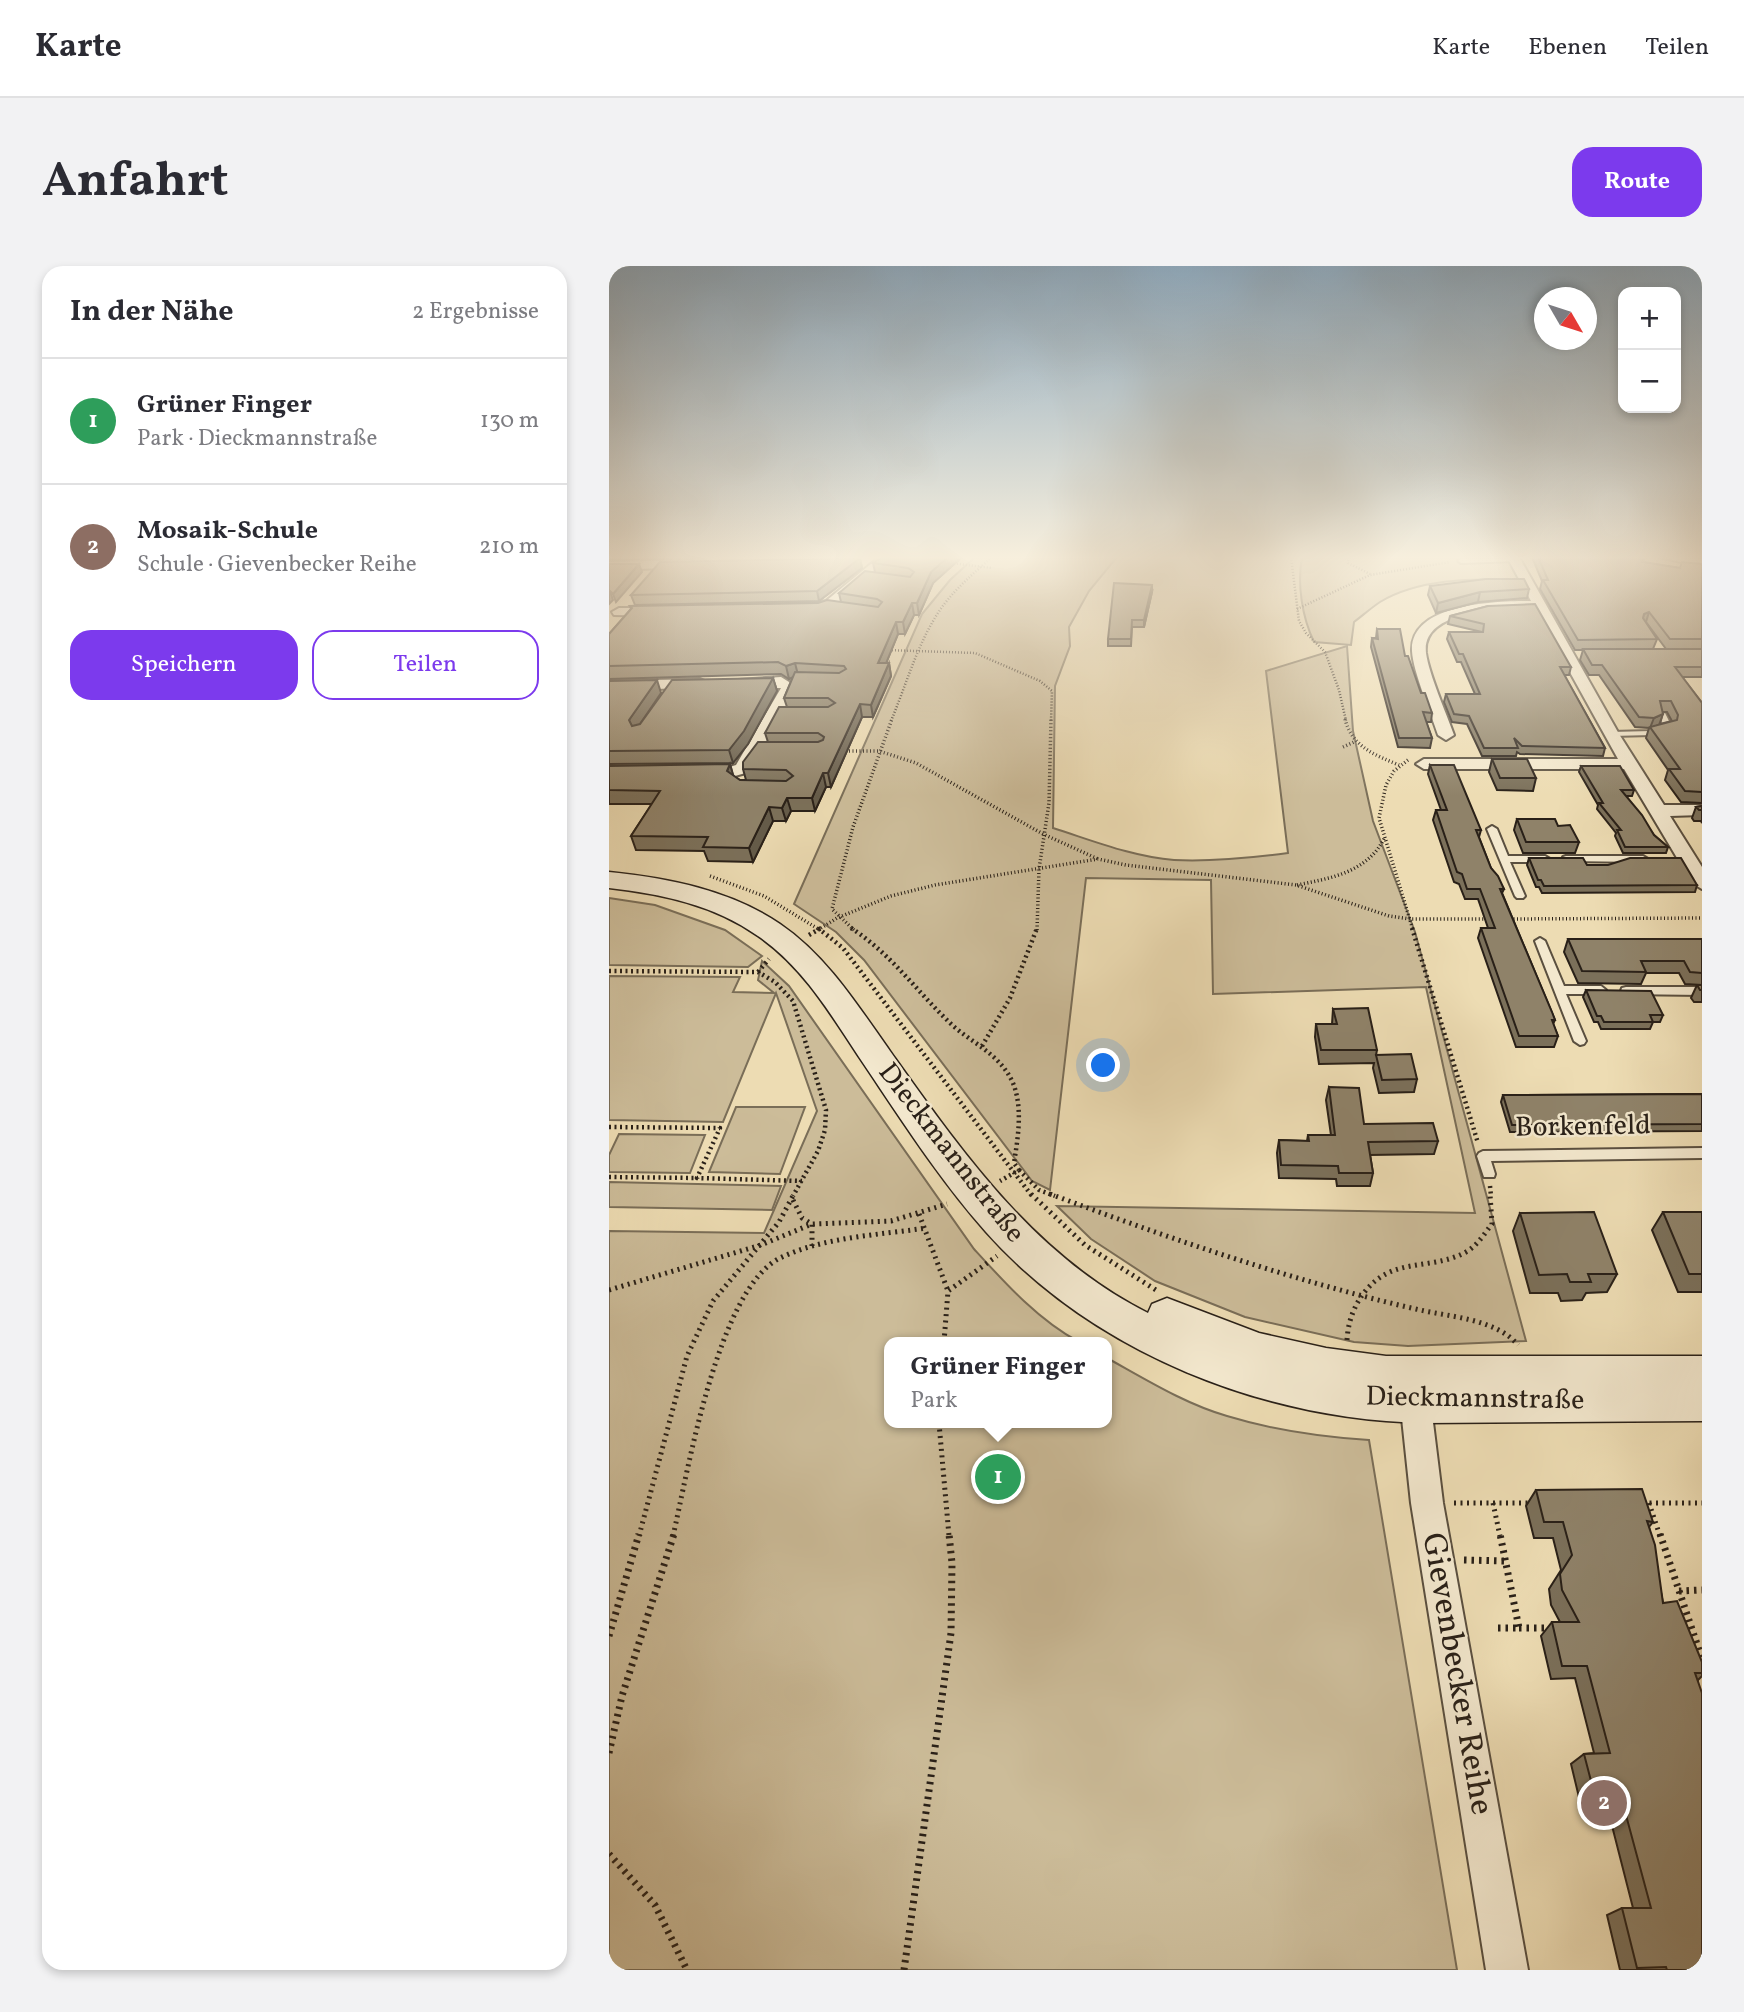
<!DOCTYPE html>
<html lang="de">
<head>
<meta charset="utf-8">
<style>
	body { margin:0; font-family:Vollkorn,serif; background:#f2f2f3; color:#2b2b33 }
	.controls { position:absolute; right:21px; top:21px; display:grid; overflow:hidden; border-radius:14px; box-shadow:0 4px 10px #0003 }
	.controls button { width:63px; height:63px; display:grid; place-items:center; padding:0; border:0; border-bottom:2px solid #e1e1e2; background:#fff; color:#2b2b33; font:35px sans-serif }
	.compass { position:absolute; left:925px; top:21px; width:63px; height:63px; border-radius:50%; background:#fff; box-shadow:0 4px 10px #0003; rotate:129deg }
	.you { position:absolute; left:495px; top:800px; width:24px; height:24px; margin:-18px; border:5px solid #fff; border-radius:50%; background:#1a73e8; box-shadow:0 0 0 10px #1a73e833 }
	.badge { display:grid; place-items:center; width:46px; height:46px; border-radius:50%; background:#7c3aed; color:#fff; font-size:23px; font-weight:700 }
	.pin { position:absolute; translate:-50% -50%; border:4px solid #fff; box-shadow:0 2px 7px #0006 }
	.popup { position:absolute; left:275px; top:1071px; width:228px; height:91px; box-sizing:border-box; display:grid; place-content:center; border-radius:14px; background:#fff; filter:drop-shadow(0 2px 5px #0005); font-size:23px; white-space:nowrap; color:#7c7c81 }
	.popup b { font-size:26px; color:#2b2b33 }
	.popup::after { content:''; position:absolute; left:50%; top:100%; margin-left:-14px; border:14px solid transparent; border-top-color:#fff }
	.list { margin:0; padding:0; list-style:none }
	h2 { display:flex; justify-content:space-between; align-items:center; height:91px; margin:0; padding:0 28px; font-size:30px }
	h2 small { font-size:23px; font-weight:400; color:#7c7c81 }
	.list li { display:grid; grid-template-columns:46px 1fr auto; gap:21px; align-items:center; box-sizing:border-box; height:126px; padding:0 28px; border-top:2px solid #e1e1e2 }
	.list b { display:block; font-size:26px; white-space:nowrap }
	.list p { margin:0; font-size:23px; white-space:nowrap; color:#7c7c81 }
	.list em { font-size:23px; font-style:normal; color:#7c7c81 }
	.actions { display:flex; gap:14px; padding:21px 28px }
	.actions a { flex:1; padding:16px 0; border:2px solid #7c3aed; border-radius:21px; text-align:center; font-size:24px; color:#7c3aed }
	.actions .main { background:#7c3aed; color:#fff }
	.map { position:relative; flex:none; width:1093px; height:1704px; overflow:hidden; border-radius:21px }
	header { display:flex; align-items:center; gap:42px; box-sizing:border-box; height:98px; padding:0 35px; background:#fff; border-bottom:2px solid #e1e1e2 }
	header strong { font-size:33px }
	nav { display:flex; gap:38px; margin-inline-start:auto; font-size:24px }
	.intro { display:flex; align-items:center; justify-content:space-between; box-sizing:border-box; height:168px; padding:0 42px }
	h1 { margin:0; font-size:49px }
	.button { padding:18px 32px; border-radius:21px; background:#7c3aed; color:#fff; font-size:24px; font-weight:700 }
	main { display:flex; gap:42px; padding:0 42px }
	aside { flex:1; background:#fff; border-radius:21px; box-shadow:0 4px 10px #0003 }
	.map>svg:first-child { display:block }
</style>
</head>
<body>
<header>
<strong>Karte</strong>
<nav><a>Karte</a><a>Ebenen</a><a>Teilen</a></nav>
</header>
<div class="intro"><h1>Anfahrt</h1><a class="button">Route</a></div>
<main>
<aside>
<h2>In der Nähe<small>2 Ergebnisse</small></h2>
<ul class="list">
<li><span class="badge" style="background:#2e9e5b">1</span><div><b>Grüner Finger</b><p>Park · Dieckmannstraße</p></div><em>130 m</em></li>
<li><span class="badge" style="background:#8d6e63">2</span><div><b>Mosaik-Schule</b><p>Schule · Gievenbecker Reihe</p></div><em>210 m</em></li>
</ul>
<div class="actions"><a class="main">Speichern</a><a>Teilen</a></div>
</aside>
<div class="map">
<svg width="1093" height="1704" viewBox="0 0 1093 1704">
	<rect width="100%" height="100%" fill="#eddcb3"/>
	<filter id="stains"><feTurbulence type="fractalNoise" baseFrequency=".00286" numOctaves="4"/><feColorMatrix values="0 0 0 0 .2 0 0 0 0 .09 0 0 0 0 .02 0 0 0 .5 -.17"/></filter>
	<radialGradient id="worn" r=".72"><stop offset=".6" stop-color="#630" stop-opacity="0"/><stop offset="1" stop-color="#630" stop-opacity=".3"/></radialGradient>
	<g fill="#ccbc99" stroke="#7a6e58" stroke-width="2">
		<path d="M366,291h142l-28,34 -20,36 1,19 -15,40 -2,142c38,12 80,29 121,32 38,2 76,-2 114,-7l-22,-182 81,-25 6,85 20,90 42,111 111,409 -118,5 -54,-4 -109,-25 -90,-36 -64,-42 -34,-33 418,7 -49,-226 -213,7 -2,-114 -125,-2 -36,312 -18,-9 -168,-221 -28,-28 -42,-28 128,-290 28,-34z"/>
		<path d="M693,291h207l10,22c-45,0 -99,-1 -139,23 -9,6 -18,14 -26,20l-3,23 -37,-3c-12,-25 -17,-58 -12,-85z"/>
		<polygon points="0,632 46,639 116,664 153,690 139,701 0,699"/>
		<path d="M153,695l27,25 185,263c31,34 64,71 105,93h-190v81h218v-65c38,21 78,46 120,58 46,14 95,21 142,24l88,530h-848v-739l155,2 53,-122 -41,-118 -53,129 -114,-2v-144l131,1 -7,15 41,1 -16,-13z"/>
		<polygon points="127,841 196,841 171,908 100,906"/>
		<polygon points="10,868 96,869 81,907 0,906 0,889"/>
		<polygon points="0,916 172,920 163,944 0,941"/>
	</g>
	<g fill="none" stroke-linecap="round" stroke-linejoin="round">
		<g stroke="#5a4f3f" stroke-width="4">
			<g id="lane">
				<polygon points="904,292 906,295 852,297 849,295 852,293"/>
				<polygon points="1050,447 1056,447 1063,461 1062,463 1043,469 1002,470 998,468 1002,466 1042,465 1054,460 1049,449"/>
				<polygon points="883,560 888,563 899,590 936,590 941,593 936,596 901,596 916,630 914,632 908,632 906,630 878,563"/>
				<polygon points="957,590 1034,590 1039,593 1034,596 954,595 954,591"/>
				<polygon points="931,672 936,675 955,720 992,720 997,724 992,728 957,728 977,775 975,778 971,779 965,775 926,675"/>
				<polygon points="1017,721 1093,721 1093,729 1013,728 1012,725 1013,722"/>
				<polygon points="1093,882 1093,892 882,895 886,908 885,911 875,911 868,890 870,887 874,885"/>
			</g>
		</g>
		<g stroke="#5a4f3f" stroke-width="4">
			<g id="street">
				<path d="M898,291h12l100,177 45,71h38v10l-32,1 32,51v22l-10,-6 -68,-114h-200l-8,-5 8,-5h194l-83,-150c-29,0 -114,-1 -109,44 3,22 20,59 28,82l-8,5 -8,-5c-7,-22 -25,-63 -26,-84 -2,-48 85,-50 119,-50z"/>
				<polygon points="1051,291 1093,293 1093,301"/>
				<path d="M269,292h8l2,3c-15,18 -66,66 -90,47l7,-4 21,-3z"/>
				<polygon points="80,294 84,295 84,301 0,304 0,296"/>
				<polygon points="10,342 51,342 58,346 51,350 5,349 3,346"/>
				<polygon points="172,411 188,421 140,506 119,512 86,511 83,507 86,503 117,502 127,499 172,422 134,422 126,417 129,414"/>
				<polygon points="91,413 96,415 99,418 96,421 0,425 0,415"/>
				<polygon points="805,1110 816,1114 820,1124 834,1237 919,1704 877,1704 802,1237 790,1124 794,1114"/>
			</g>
		</g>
		<g stroke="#292018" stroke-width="3">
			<path id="secondary" d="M0,606c59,6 121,18 171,52 47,32 78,82 110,127 72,101 144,205 258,262l4,-9 15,-6 92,35 67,15 60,8h316v65l-277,2c-161,-3 -331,-70 -439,-191 -48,-54 -87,-116 -127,-175 -29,-44 -57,-91 -101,-121 -44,-31 -96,-42 -149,-48z"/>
		</g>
		<g stroke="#292018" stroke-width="2.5" stroke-dasharray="1 2" stroke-linecap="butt">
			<polyline points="682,291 690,355 697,367 716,386 730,424 737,455"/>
			<polyline points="740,291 739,297 761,308"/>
			<polyline points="342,297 383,302"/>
			<polyline points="688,343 761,309 841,296"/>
			<polyline points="277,384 366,387 431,415 443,425 442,455"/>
			<path d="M282,455c16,-38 27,-80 51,-114 14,-19 32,-34 50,-50"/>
		</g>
		<g stroke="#292018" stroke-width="3.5" stroke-dasharray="1 2.5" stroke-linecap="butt">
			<path d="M736,453c7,28 30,36 54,46"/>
			<polyline points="734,481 745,476"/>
			<polyline points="233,485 270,485 307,497 434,568 489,593"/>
			<polyline points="799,494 785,505 777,519 770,552 804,664"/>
			<polyline points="101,610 155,630 211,664"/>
			<path d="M688,619c35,-7 71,-13 88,-48"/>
			<polyline points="901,653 1093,652"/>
			<polyline points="209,664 228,652 282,630 326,619 489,593 517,599 687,619 780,650 801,653 879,653"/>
			<polyline points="245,664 223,643 244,561 283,453"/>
			<polyline points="428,664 430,603 440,537 442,453"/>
		</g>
		<g stroke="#292018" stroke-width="4.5" stroke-dasharray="2 3.5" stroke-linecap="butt">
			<polyline points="209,662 234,682 423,930"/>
			<path d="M242,662c39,25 64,61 97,93 22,22 51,31 65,62 10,25 5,54 1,80l5,7 -19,11"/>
			<polyline points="803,662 869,877"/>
			<polyline points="200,669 212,662"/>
			<polyline points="0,705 149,706 166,716 184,735 217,844 216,864 209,885 184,930"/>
			<polyline points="149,706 160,693"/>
			<polyline points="373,780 401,732 428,662"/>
			<polyline points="0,861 111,862 88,912 193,915"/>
			<polyline points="410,904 430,924 446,930"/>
			<polyline points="0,911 88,912"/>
			<polyline points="881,920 882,930"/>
		</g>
		<g stroke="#292018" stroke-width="5" stroke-dasharray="2 4.5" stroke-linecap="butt">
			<polyline points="422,928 476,979 547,1024"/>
			<path d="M441,928c121,45 243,87 370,116 31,7 76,9 98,35"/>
			<polyline points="184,934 193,952 203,958 203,980"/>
			<polyline points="310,948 339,1025"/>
			<polyline points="0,1024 152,979 203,958 282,955 338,938"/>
			<path d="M738,1074c1,-17 6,-32 16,-46 29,-39 66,-22 103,-42 12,-7 18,-18 26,-28l-2,-30"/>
			<polyline points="335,1076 339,1025 388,990"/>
			<polyline points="330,1157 340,1270"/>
			<polyline points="845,1237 924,1237"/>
			<polyline points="884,1237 891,1270"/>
			<polyline points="1034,1237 1093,1237"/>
			<polyline points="1040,1237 1051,1270"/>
			<polyline points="30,1270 78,1090 104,1035 170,956 185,928"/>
			<path d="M64,1270c15,-65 45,-247 107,-278 43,-21 99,-23 146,-30"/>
		</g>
		<g stroke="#292018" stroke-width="7" stroke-dasharray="2.5 5" stroke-linecap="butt">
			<polyline points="1051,1268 1093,1393"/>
			<polyline points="855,1294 896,1295"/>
			<polyline points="1070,1325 1093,1324"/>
			<polyline points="889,1362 910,1362 891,1268"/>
			<polyline points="910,1362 941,1362"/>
			<polyline points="0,1370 30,1268"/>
			<polyline points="0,1487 13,1430 65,1268"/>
			<polyline points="0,1588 46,1639 78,1704"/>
			<polyline points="295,1704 342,1367 343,1297 340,1268"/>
		</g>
		<use href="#lane" fill="#f3e8ce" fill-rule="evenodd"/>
		<use href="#street" fill="#f3e8ce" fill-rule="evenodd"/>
		<use href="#secondary" fill="#f3e8ce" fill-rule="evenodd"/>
	</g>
	<g fill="#7b705a" stroke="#292018" stroke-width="2" fill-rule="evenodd">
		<polygon points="0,291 82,291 0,294"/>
		<polygon points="274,291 353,291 324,317 310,349 305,349 296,368 289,368 277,397 280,397 282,410 264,451 253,451 222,521 217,521 206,545 182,545 177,555 164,555 144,596 99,595 95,585 27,584 22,570 43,538 0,538 0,500 121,498 124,510 131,514 137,514 134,503 159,476 156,467 178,441 175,432 184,411 180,413 172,408 0,413 0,368 22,343 21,340 232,336 230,327 266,306 264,297"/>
		<path d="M923,291h113l-2,5 37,6 22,-4v113h-20l20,26v100l-21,-1 -16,-22 3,-10 -22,-32 3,-10 -14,-1 -36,-52h-10l-9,-15 3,-10h-8l-35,-61 2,-8zM1037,356l20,27h-13l4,-10zM1054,446h4l5,9 -12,3z"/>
		<polygon points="251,292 253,302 210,335 26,339 22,329"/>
		<polygon points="821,320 920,323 918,332 869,336 827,347 819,329"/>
		<polygon points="543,326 535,361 523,361 522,380 499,380 499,373"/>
		<polygon points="879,340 962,401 960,409 955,409 996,482 994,490 911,488 908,486 907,490 873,490 858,458 843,456 835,436 837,428 866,428 852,396 848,396 838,373 840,366 873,366 839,358 841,350"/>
		<polygon points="768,363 796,390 812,427 823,447 822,456 817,456 823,472 821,482 789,481 762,381 763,372 767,372"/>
		<polygon points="164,412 168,425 139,478 124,497 0,498 0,415 52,427 30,459"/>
		<polygon points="883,493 927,512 924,525 888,524 880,506"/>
		<polygon points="821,499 872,564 870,571 882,602 895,623 893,627 946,754 944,758 949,770 945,781 907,781 869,672 872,662 879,662 869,633 856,633 850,618 845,616 824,554 827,544 832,544 819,508"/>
		<polygon points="972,500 1025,524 1023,530 1017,530 1045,569 1059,581 1057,587 1014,587 1006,570 1007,567 988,543 989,539 970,506"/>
		<polygon points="1093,540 1093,557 1092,555 1085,555 1083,552 1087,541"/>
		<polygon points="908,553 949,560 970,576 966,587 914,587 905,564"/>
		<polygon points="920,592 978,599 1088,619 1086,626 933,627 930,621 927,621 918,599"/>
		<polygon points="959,673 1093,673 1093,719 1076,718 1070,707 1037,707 1032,718 969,717 955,686"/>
		<polygon points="1088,719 1093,719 1093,736 1085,736 1082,732"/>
		<polygon points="977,724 1054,749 1051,756 1044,756 1041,763 992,763 989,756 985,756 974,731"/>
		<polygon points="724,743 768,784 767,789 808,813 805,826 770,827 764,802 765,797 710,798 706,771 707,758 723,758"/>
		<polygon points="720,821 755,858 829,875 825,888 761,889 764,907 761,920 728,920 727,913 670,912 668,887 670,874 698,875 699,869 722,869 717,834"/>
		<polygon points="1093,828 1093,865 901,866 892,836 894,829"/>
		<polygon points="1054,946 1093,946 1093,1026 1069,1026 1043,964"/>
		<polygon points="911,947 1008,1008 998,1026 977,1027 973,1034 952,1035 949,1027 921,1027 904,965"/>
		<polygon points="927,1224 1044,1256 1040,1261 1054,1337 1093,1396 1093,1410 1089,1414 1093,1704 1011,1704 998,1649 1013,1642 1024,1642 1000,1548 974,1548 962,1498 975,1488 985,1487 966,1412 942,1413 932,1370 943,1356 951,1356 942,1339 940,1323 952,1304 944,1272 925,1272 917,1240"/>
	</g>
	<g fill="#645b4a" stroke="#292018" stroke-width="2">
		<polygon points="339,291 353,291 324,317 310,349 308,337 322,306"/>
		<polygon points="251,292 253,302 210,335 208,325"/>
		<polygon points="30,298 33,306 7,336 4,328"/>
		<polygon points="543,319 543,326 535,361 535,354"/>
		<polygon points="1,325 4,334 0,338 0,327"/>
		<polygon points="871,326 869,336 827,347 829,337"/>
		<polygon points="303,337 305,349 296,368 294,356"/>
		<polygon points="1040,346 1037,356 1032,358 1035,348"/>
		<polygon points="287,356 289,368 272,410 269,397"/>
		<polygon points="186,397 189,409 180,413 177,400"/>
		<polygon points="280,397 282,410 264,451 262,439"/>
		<polygon points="164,412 168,425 139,478 124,497 120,484"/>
		<polygon points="48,414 52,427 25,467 20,454"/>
		<polygon points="251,438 253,451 222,521 219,507"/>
		<polygon points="1054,448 1050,459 1041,462 1045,452"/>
		<polygon points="121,498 125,512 118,505"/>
		<polygon points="214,507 217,521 206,545 203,532"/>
		<polygon points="178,532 182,545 177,555 173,542"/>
		<polygon points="160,541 164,555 144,596 140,582"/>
	</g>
	<g fill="#8f8269" stroke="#292018" stroke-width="2">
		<polygon points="274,291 339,291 322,306 308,337 303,337 294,356 287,356 269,397 280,397 262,439 251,438 219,507 214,507 203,532 178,532 173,542 160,541 140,582 94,581 99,571 22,570 51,525 0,524 0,500 121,498 118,505 131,514 177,515 184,510 177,504 134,503 134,496 149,476 209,476 214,474 215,471 209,467 156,467 170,441 219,441 226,437 219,432 175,432 186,406 230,407 237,403 235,400 186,397 177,400 169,396 0,400 0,368 23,342 21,340 209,337 218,334 269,341 273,336 268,333 230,327 256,305 301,311 305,306 299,302 264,297"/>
		<polygon points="929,291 1035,291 1033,296 1071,302 1073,296 1093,298 1093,373 1061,373 1040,346 1035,348 1034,352 1048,373 969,374 934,314 939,314"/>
		<polygon points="251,292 208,325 22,329 51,296"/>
		<polygon points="0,298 30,298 4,328 1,325 0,327"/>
		<polygon points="877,313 915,313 920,323 871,326 829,337 821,320"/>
		<polygon points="505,317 543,319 535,354 523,354 522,373 499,373"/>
		<polygon points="926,338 962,401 951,401 996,482 913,480 905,472 909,482 875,482 860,450 845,448 837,428 871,428 854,388 850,388 840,366 874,366 875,358 841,350 879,340"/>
		<polygon points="768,363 791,363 796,390 799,390 812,427 816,427 823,447 814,446 823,472 790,472 763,372 769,373"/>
		<polygon points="974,383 1093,383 1093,401 1066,401 1093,437 1093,526 1076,525 1060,503 1071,503 1041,461 1068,454 1069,449 1062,435 1051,435 1054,448 1045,452 1030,451 993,399 983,399"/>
		<polygon points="164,412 135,465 120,484 0,485 0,415 48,414 20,454 23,460 31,458 63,414"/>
		<polygon points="883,493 918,493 927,512 891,512"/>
		<polygon points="821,499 845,499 872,564 867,564 882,602 889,610 895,623 891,623 943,746 946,754 943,754 949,770 910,770 872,662 886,662 871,623 858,623 853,608 848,606 827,544 838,544"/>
		<polygon points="972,500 1011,500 1025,524 1012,524 1033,549 1045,569 1059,581 1016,581 1008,564 1012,564 990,537 994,537"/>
		<polygon points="1093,540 1093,544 1090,544 1087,541"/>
		<polygon points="908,553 946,553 949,560 961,559 970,576 917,576"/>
		<polygon points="920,592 974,592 978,599 999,599 1021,592 1072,592 1088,619 935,620 932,614 929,614"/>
		<polygon points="959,673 1093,673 1093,707 1081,706 1075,695 1032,695 1037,706 973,705"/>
		<polygon points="1088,719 1093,719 1093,724 1091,724"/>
		<polygon points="977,724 1042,725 1054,749 1041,749 1044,756 995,756 992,750 988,750"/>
		<polygon points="759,742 768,784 712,784 707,758 728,758 724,743"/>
		<polygon points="802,788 808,813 773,814 767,789"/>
		<polygon points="720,821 750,822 755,858 824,857 829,875 759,876 764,907 730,907 729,900 672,899 670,874 700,875 699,869 726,869"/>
		<polygon points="1093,828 1093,858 903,859 894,829"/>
		<polygon points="985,946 1008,1008 979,1008 982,1016 961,1016 958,1008 930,1009 911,947"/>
		<polygon points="1054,946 1093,946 1093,1008 1080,1008"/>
		<polygon points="1033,1223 1044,1256 1038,1255 1046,1279 1054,1337 1068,1335 1093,1396 1093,1407 1086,1407 1093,1427 1093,1704 1058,1704 1057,1701 1028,1702 1013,1642 1042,1642 1014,1538 988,1538 975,1488 1001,1487 978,1400 953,1400 943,1356 970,1356 953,1324 951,1308 963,1289 954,1256 935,1256 927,1224"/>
	</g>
	<linearGradient id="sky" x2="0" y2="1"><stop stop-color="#8faabe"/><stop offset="0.55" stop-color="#f7efdd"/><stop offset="1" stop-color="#f7efdd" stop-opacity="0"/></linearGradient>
	<rect width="1093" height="530" fill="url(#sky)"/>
	<g text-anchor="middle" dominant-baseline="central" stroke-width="5" stroke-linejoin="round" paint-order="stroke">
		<g font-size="28" fill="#292018" stroke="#f3e8ce">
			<text transform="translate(974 861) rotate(-1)">Borkenfeld</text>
			<text transform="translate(342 887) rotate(52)">Dieckmannstraße</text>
			<text transform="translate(866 1133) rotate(1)">Dieckmannstraße</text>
		</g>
		<g font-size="33" fill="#292018" stroke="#f3e8ce">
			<text transform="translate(847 1408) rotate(80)">Gievenbecker Reihe</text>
		</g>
	</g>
	<rect width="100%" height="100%" filter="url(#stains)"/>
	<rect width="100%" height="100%" fill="url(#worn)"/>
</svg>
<div class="controls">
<button>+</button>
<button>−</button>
</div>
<svg class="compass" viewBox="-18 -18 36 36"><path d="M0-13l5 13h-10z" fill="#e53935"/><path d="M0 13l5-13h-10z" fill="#7c7c81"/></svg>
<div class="you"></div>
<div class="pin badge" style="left:389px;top:1211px;background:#2e9e5b">1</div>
<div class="popup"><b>Grüner Finger</b>Park</div>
<div class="pin badge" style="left:995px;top:1537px;background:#8d6e63">2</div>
</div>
</main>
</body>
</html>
